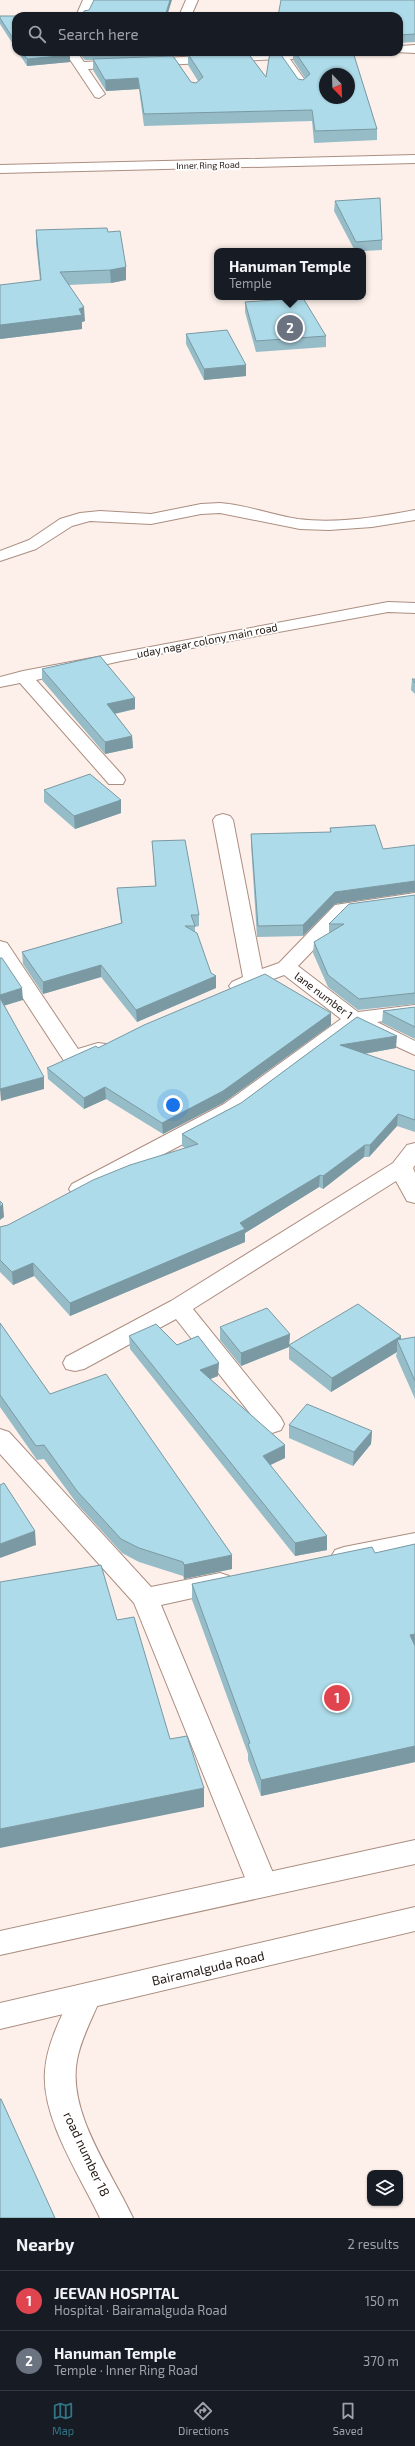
<!DOCTYPE html>
<html lang="en">
<head>
<meta charset="utf-8">
<style>
	body { margin:0; font-family:"Exo 2",sans-serif; background:#242831; color:#f1f3f6 }
	.controls { position:absolute; right:12px; bottom:12px; display:grid; overflow:hidden; border-radius:8px; box-shadow:0 1px 3px #0004 }
	.controls button { width:36px; height:36px; display:grid; place-items:center; padding:0; border:0; border-bottom:1px solid #363941; background:#171b24; color:#f1f3f6; font:20px sans-serif }
	.compass { position:absolute; left:319px; top:68px; width:36px; height:36px; border-radius:50%; background:#171b24; box-shadow:0 1px 3px #0004; rotate:157deg }
	.you { position:absolute; left:173px; top:1105px; width:14px; height:14px; margin:-10px; border:3px solid #fff; border-radius:50%; background:#1a73e8; box-shadow:0 0 0 6px #1a73e833 }
	.badge { display:grid; place-items:center; width:26px; height:26px; border-radius:50%; background:#317485; color:#fff; font-size:13px; font-weight:700 }
	.pin { position:absolute; translate:-50% -50%; border:2px solid #fff; box-shadow:0 1px 4px #0006 }
	.popup { position:absolute; left:214px; top:248px; width:152px; height:52px; box-sizing:border-box; display:grid; place-content:center; border-radius:8px; background:#171b24; filter:drop-shadow(0 1px 3px #0005); font-size:13px; white-space:nowrap; color:#9ea1a6 }
	.popup b { font-size:15px; color:#f1f3f6 }
	.popup::after { content:''; position:absolute; left:50%; top:100%; margin-left:-8px; border:8px solid transparent; border-top-color:#171b24 }
	.list { margin:0; padding:0; list-style:none }
	h2 { display:flex; justify-content:space-between; align-items:center; height:52px; margin:0; padding:0 16px; font-size:17px }
	h2 small { font-size:13px; font-weight:400; color:#9ea1a6 }
	.list li { display:grid; grid-template-columns:26px 1fr auto; gap:12px; align-items:center; box-sizing:border-box; height:60px; padding:0 16px; border-top:1px solid #363941 }
	.list b { display:block; font-size:15px; white-space:nowrap }
	.list p { margin:0; font-size:13px; white-space:nowrap; color:#9ea1a6 }
	.list em { font-size:13px; font-style:normal; color:#9ea1a6 }
	.icon { flex:none; width:22px; height:22px; fill:none; stroke:currentColor; stroke-width:2; stroke-linecap:round; stroke-linejoin:round }
	.map { position:relative; flex:none; width:415px; height:2218px; overflow:hidden }
	.search { position:absolute; background:#171b24; box-shadow:0 1px 3px #0004; left:12px; right:12px; top:12px; height:44px; display:flex; align-items:center; gap:10px; box-sizing:border-box; padding:0 14px; border-radius:12px; color:#9ea1a6; font-size:15px }
	.sheet { height:172px; background:#171b24 }
	nav { display:flex; justify-content:space-around; align-items:center; box-sizing:border-box; height:56px; border-top:1px solid #363941; background:#171b24; font-size:11px; color:#9ea1a6 }
	nav a { display:grid; justify-items:center; gap:2px }
	nav .on { color:#317485 }
	.map>svg:first-child { display:block }
</style>
</head>
<body>
<div class="map">
<svg width="415" height="2218" viewBox="0 0 415 2218">
	<rect width="100%" height="100%" fill="#fdf0ea"/>
	<g fill="none" stroke-linecap="round" stroke-linejoin="round">
		<g stroke="#ab8e81" stroke-width="2">
			<g id="street">
				<polygon points="83,0 95,0 88,16 76,16"/>
				<polygon points="186,0 198,0 191,16 179,16"/>
				<polygon points="415,45 415,53 394,52 399,52 399,46"/>
				<polygon points="65,52 77,52 84,62 282,52 359,52 353,56 290,59 309,86 303,90 299,89 278,59 88,69 105,94 99,98 95,97"/>
				<path d="M220,503c27,2 52,12 78,16 39,5 79,-2 117,-9v10l-43,7 -43,3 -29,-1 -80,-16 -19,1 -50,10 -61,-3 -18,5 -36,23 -36,12v-10l29,-11 31,-21 20,-6 20,-2 51,3 50,-10z"/>
				<polygon points="388,602 415,603 415,613 388,612 121,661 36,680 123,776 125,780 123,784 109,784 20,683 0,687 0,677 23,671"/>
				<polygon points="223,814 230,816 233,820 262,969 279,963 335,905 415,893 415,905 348,914 298,966 358,1012 415,1005 415,1017 377,1022 415,1041 415,1055 356,1028 240,1114 88,1194 80,1196 72,1194 69,1189 72,1184 224,1104 341,1019 284,975 239,992 232,990 229,986 232,982 243,977 213,820 216,816"/>
				<path d="M0,941l7,2 71,106 20,-6 8,1 3,5c-8,11 -30,18 -43,15l-66,-101z"/>
				<polygon points="415,1143 415,1165 413,1168 415,1173 415,1203 407,1201 396,1181 193,1309 281,1418 284,1424 281,1430 272,1433 263,1430 176,1319 84,1369 75,1371 66,1369 63,1363 66,1357 171,1301 393,1163 407,1145"/>
				<polygon points="0,1429 9,1432 151,1587 220,1573 229,1576 233,1583 229,1590 161,1605 278,1885 273,1893 263,1897 253,1893 248,1885 134,1603 0,1454"/>
				<polygon points="415,1533 415,1553 344,1567 335,1564 331,1557 335,1550 344,1547"/>
				<path d="M86,1984l11,4 4,9c-8,20 -20,41 -24,63 -10,53 35,112 56,158h-33c-20,-42 -59,-100 -55,-147 2,-29 18,-58 30,-83z"/>
			</g>
		</g>
		<g stroke="#ab8e81" stroke-width="2">
			<g id="primary">
				<polygon points="415,1840 415,1864 0,1955 0,1931"/>
				<polygon points="415,1907 415,1931 0,2029 0,2003"/>
			</g>
		</g>
		<g stroke="#ab8e81" stroke-width="2">
			<polygon id="highway" points="415,155 415,163 0,173 0,165"/>
		</g>
		<use href="#street" fill="#fff" fill-rule="evenodd"/>
		<use href="#primary" fill="#fff" fill-rule="evenodd"/>
		<use href="#highway" fill="#fff" fill-rule="evenodd"/>
	</g>
	<g fill="#96bcc8" fill-rule="evenodd">
		<polygon points="415,0 415,42 399,43 399,16"/>
		<polygon points="0,16 16,16 16,49 0,24"/>
		<polygon points="18,52 67,52 70,55 70,62 27,66"/>
		<path d="M78,52h169l19,25 32,2 5,1 2,-2 -12,-18v-8h60l24,77v11l-63,3 -2,-22 -168,5 -5,-37 -33,2 -13,-21v-10h-8zM188,55v10l10,16 -2,2 -5,-1 -18,-26z"/>
		<polygon points="335,201 382,240 382,250 363,251 355,251 334,211"/>
		<polygon points="36,230 108,232 126,267 126,280 111,283 69,285 85,321 82,322 82,329 0,339 0,285 40,281 36,243"/>
		<polygon points="245,302 326,336 326,347 256,352 245,312"/>
		<polygon points="186,334 246,365 246,376 204,380 186,344"/>
		<polygon points="42,669 135,709 115,714 132,736 133,748 105,754 42,680"/>
		<polygon points="412,679 415,679 415,694 411,690"/>
		<polygon points="44,790 121,800 121,813 75,829 44,802"/>
		<polygon points="375,825 335,904 303,936 257,937 251,845 251,834 330,832 330,828"/>
		<polygon points="152,841 199,915 199,926 195,927 195,932 211,973 216,976 216,988 137,1022 101,977 43,994 23,964 22,952 121,923 118,900 117,888 155,886 153,852"/>
		<polygon points="415,895 415,1004 358,1010 328,987 313,953 314,942 329,933 329,924"/>
		<polygon points="415,1007 415,1039 382,1023 383,1011"/>
		<polygon points="357,1017 396,1048 364,1054 415,1071 415,1132 397,1126 369,1157 364,1157 323,1189 319,1187 245,1233 245,1242 70,1316 34,1276 13,1285 0,1272 0,1227 8,1225 185,1148 182,1146 182,1134 241,1103"/>
		<polygon points="331,1025 223,1103 163,1134 106,1099 84,1109 48,1079 47,1068 98,1048"/>
		<polygon points="0,1323 50,1394 232,1569 184,1579 183,1576 139,1562 122,1553 78,1505 44,1459 37,1460 0,1407"/>
		<polygon points="220,1327 290,1334 289,1345 401,1336 401,1340 415,1337 415,1399 396,1356 397,1352 331,1392 289,1359 289,1347 241,1366 220,1340"/>
		<polygon points="129,1336 177,1345 218,1376 210,1379 285,1445 285,1458 270,1465 327,1550 295,1556 130,1349"/>
		<polygon points="289,1425 372,1431 371,1444 353,1466 289,1438"/>
		<polygon points="415,1544 415,1762 261,1796 248,1760 248,1754 192,1600 192,1584 375,1553"/>
	</g>
	<g fill="#7a99a3">
		<polygon points="170,0 172,0 167,16 165,16"/>
		<polygon points="70,55 70,62 27,66 27,59"/>
		<polygon points="138,78 139,89 106,91 105,80"/>
		<polygon points="126,267 126,280 111,283 110,270"/>
		<polygon points="84,307 85,321 82,322 82,329 0,339 0,325 79,309"/>
		<polygon points="246,365 246,376 204,380 204,369"/>
		<polygon points="135,698 135,709 108,715 107,704"/>
		<polygon points="132,736 133,748 105,754 105,742"/>
		<polygon points="121,800 121,813 75,829 74,816"/>
		<polygon points="415,881 415,892 335,904 303,936 303,925 335,892"/>
		<polygon points="101,965 101,977 43,994 43,982"/>
		<polygon points="216,976 216,988 137,1022 136,1010"/>
		<polygon points="22,988 23,1000 0,1007 0,995"/>
		<polygon points="331,1013 331,1025 223,1103 163,1134 162,1123"/>
		<polygon points="397,1036 396,1048 340,1058 340,1045"/>
		<polygon points="44,1077 44,1089 1,1101 0,1089"/>
		<polygon points="105,1087 106,1099 84,1109 84,1098"/>
		<polygon points="398,1114 397,1126 369,1157 370,1145"/>
		<polygon points="365,1145 364,1157 323,1189 323,1176"/>
		<polygon points="320,1175 319,1187 245,1233 245,1242 70,1316 70,1303 240,1223"/>
		<polygon points="3,1204 4,1217 0,1220 0,1207"/>
		<polygon points="33,1263 34,1276 13,1285 12,1272"/>
		<polygon points="290,1334 289,1347 241,1366 241,1353"/>
		<polygon points="401,1336 401,1348 397,1340 397,1352 331,1392 332,1378"/>
		<polygon points="219,1363 218,1376 200,1383 200,1370"/>
		<polygon points="372,1431 371,1444 353,1466 354,1452"/>
		<polygon points="285,1445 285,1458 262,1469 263,1456"/>
		<polygon points="35,1531 36,1545 0,1558 0,1544"/>
		<polygon points="327,1536 327,1550 295,1556 295,1543"/>
		<polygon points="232,1555 232,1569 184,1579 184,1565"/>
		<polygon points="415,1634 415,1650 410,1635"/>
		<polygon points="415,1746 415,1762 261,1796 261,1780"/>
		<polygon points="204,1788 204,1807 0,1848 0,1829"/>
	</g>
	<g fill="#aedbe9" stroke="#7a99a3" fill-rule="evenodd">
		<polygon points="94,0 170,0 165,16 82,16 84,11 89,10"/>
		<polygon points="281,0 415,0 415,34 399,35 399,16 278,16"/>
		<polygon points="0,16 16,16 16,43 0,18"/>
		<polygon points="22,52 67,52 70,55 27,59"/>
		<polygon points="83,52 119,52 85,54"/>
		<path d="M234,52h13l19,25 4,-25h9l19,27 5,1 7,-6 -15,-22h58l24,77 -62,2 -3,-21 -168,4 -6,-36 -33,2 -12,-21 80,-3 18,26 5,1 7,-6 -15,-23zM325,74h24v24h-24z"/>
		<polygon points="380,198 382,240 356,242 335,201"/>
		<polygon points="107,228 108,232 120,231 126,267 110,270 60,272 84,307 79,309 82,315 0,325 0,285 41,280 36,230"/>
		<polygon points="303,298 326,336 256,341 245,302"/>
		<polygon points="227,330 246,365 204,369 186,334"/>
		<polygon points="100,656 135,698 107,704 132,736 105,742 42,669"/>
		<polygon points="412,679 415,679 415,683"/>
		<polygon points="90,774 121,800 74,816 44,790"/>
		<polygon points="375,825 383,849 415,845 415,881 335,892 303,925 258,926 251,834 331,832 330,828"/>
		<polygon points="185,840 199,915 191,915 195,926 185,926 197,933 211,973 216,976 136,1010 101,965 43,982 22,952 122,923 117,888 156,886 152,841"/>
		<polygon points="415,895 415,993 359,999 328,975 314,942 344,924 329,924 349,904"/>
		<polygon points="0,958 2,958 22,988 0,995"/>
		<polygon points="265,974 331,1013 223,1091 162,1123 105,1087 84,1098 47,1068 96,1046 98,1048 144,1025"/>
		<polygon points="0,998 44,1077 0,1089"/>
		<polygon points="415,1007 415,1027 383,1011"/>
		<polygon points="357,1017 397,1036 340,1045 415,1071 415,1120 398,1114 370,1145 365,1145 323,1176 320,1175 240,1223 245,1229 70,1303 33,1263 12,1272 0,1260 0,1227 8,1225 93,1180 130,1165 198,1144 182,1134 241,1103"/>
		<polygon points="0,1201 3,1204 0,1207"/>
		<polygon points="358,1304 401,1336 332,1378 289,1345"/>
		<polygon points="267,1308 290,1334 241,1353 220,1327"/>
		<polygon points="0,1323 50,1394 106,1374 232,1555 184,1565 183,1562 139,1548 121,1539 77,1491 44,1445 36,1446 0,1395"/>
		<polygon points="156,1324 177,1345 198,1336 219,1363 200,1370 285,1445 263,1456 327,1536 295,1543 129,1336"/>
		<polygon points="415,1337 415,1381 397,1340"/>
		<polygon points="307,1404 372,1431 354,1452 289,1425"/>
		<polygon points="4,1483 35,1531 0,1544 0,1485"/>
		<polygon points="415,1544 415,1634 410,1635 415,1646 415,1746 261,1780 248,1744 250,1743 192,1584 372,1547 375,1553"/>
		<polygon points="101,1565 117,1620 134,1617 170,1739 187,1736 204,1788 0,1829 0,1582"/>
		<polygon points="0,2099 1,2099 55,2218 0,2218"/>
	</g>
	<g text-anchor="middle" dominant-baseline="central" stroke-width="3.5" stroke-linejoin="round" paint-order="stroke">
		<g font-size="9" fill="#221712" stroke="#fff">
			<text transform="translate(208 165) rotate(-1)">Inner Ring Road</text>
		</g>
		<g font-size="11" fill="#221712" stroke="#fff">
			<text transform="translate(207 640) rotate(-11)">uday nagar colony main road</text>
			<text transform="translate(324 995) rotate(37)">lane number 1</text>
		</g>
		<g font-size="13" fill="#221712" stroke="#fff">
			<text transform="translate(208 1968) rotate(-13)">Bairamalguda Road</text>
			<text transform="translate(87 2154) rotate(65)">road number 18</text>
		</g>
	</g>
</svg>
<div class="controls">
<button><svg class="icon" aria-label="layers" viewBox="0 0 24 24"><path d="M12 4l9 5-9 5-9-5zM3 14l9 5 9-5"/></svg></button>
</div>
<svg class="compass" viewBox="-18 -18 36 36"><path d="M0-13l5 13h-10z" fill="#e53935"/><path d="M0 13l5-13h-10z" fill="#9ea1a6"/></svg>
<div class="you"></div>
<div class="pin badge" style="left:337px;top:1698px;background:#e0444e">1</div>
<div class="pin badge" style="left:290px;top:328px;background:#6b7280">2</div>
<div class="popup"><b>Hanuman Temple</b>Temple</div>
<div class="search"><svg class="icon" aria-label="search" viewBox="0 0 24 24"><circle cx="10" cy="10" r="6"/><path d="M15 15l6 6"/></svg>Search here</div>
</div>
<section class="sheet">
<h2>Nearby<small>2 results</small></h2>
<ul class="list">
<li><span class="badge" style="background:#e0444e">1</span><div><b>JEEVAN HOSPITAL</b><p>Hospital · Bairamalguda Road</p></div><em>150 m</em></li>
<li><span class="badge" style="background:#6b7280">2</span><div><b>Hanuman Temple</b><p>Temple · Inner Ring Road</p></div><em>370 m</em></li>
</ul>
</section>
<nav>
<a class="on"><svg class="icon" aria-label="map" viewBox="0 0 24 24"><path d="M3 6l6-2 6 2 6-2v14l-6 2-6-2-6 2zM9 4v14M15 6v14"/></svg>Map</a>
<a><svg class="icon" aria-label="directions" viewBox="0 0 24 24"><path d="M12 3l9 9-9 9-9-9zM9 14v-3h6M13 9l2 2-2 2"/></svg>Directions</a>
<a><svg class="icon" aria-label="saved" viewBox="0 0 24 24"><path d="M7 4h10v16l-5-4-5 4z"/></svg>Saved</a>
</nav>
</body>
</html>
